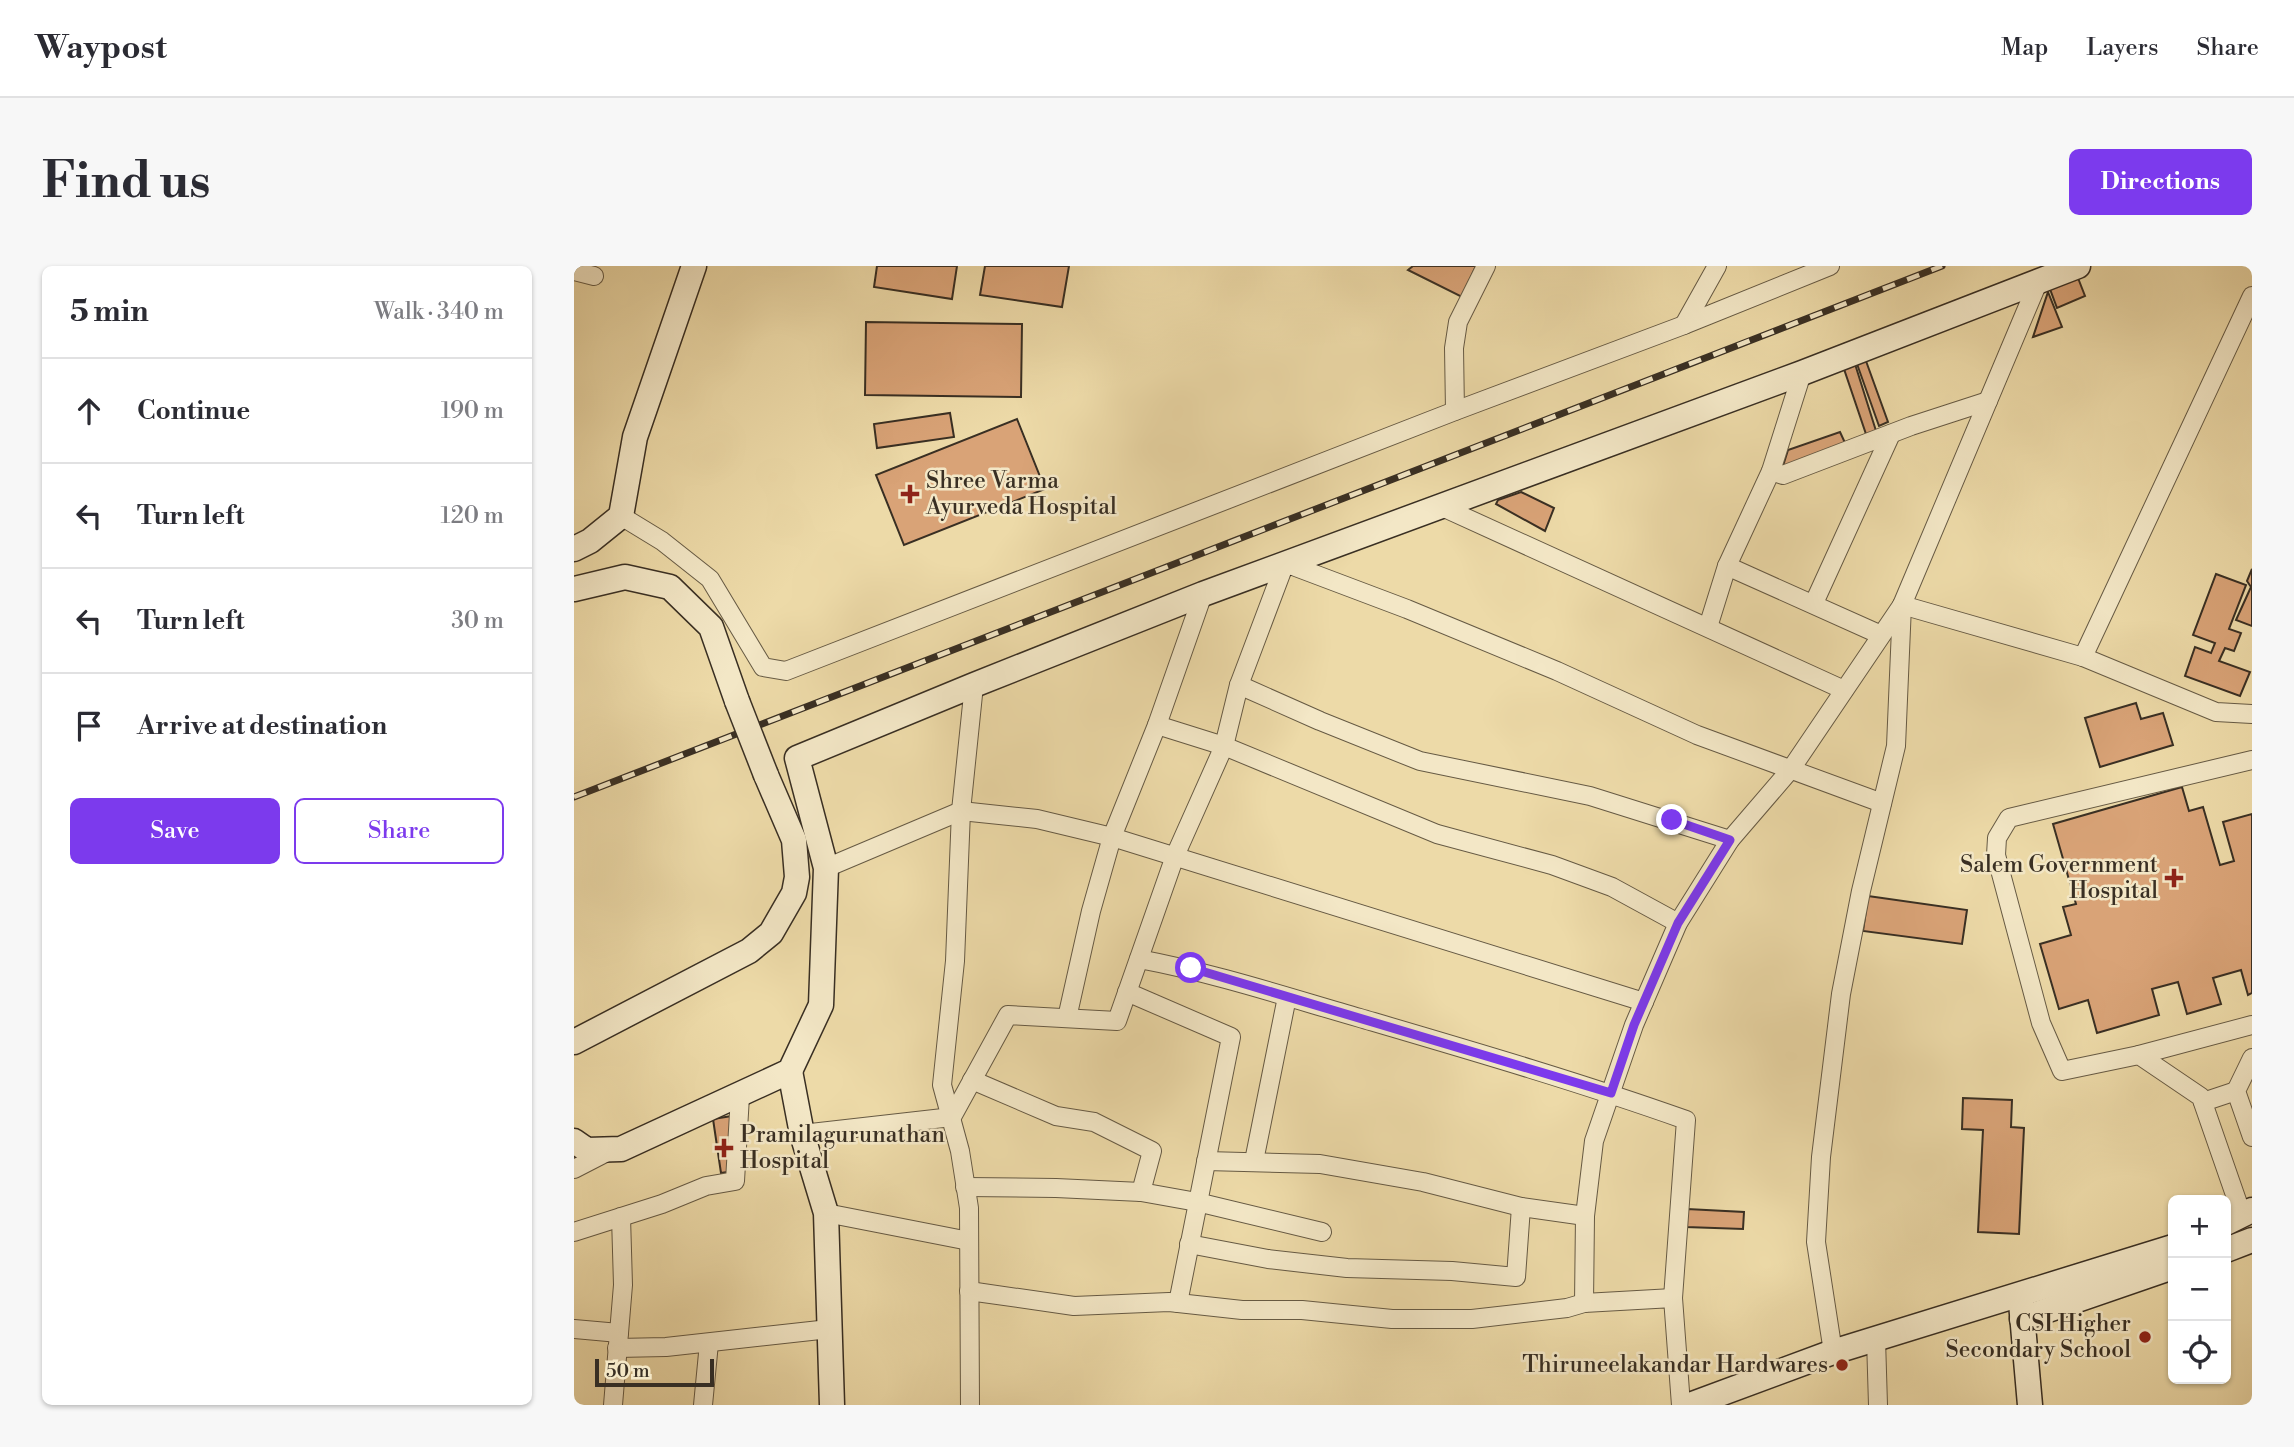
<!DOCTYPE html>
<html lang="en">
<head>
<meta charset="utf-8">
<style>
	body { margin:0; font-family:"Libre Bodoni",serif; background:#f7f7f7; color:#2b2b33 }
	.controls { position:absolute; right:21px; bottom:21px; display:grid; overflow:hidden; border-radius:10px; box-shadow:0 2px 5px #0004 }
	.controls button { width:63px; height:63px; display:grid; place-items:center; padding:0; border:0; border-bottom:2px solid #e1e1e2; background:#fff; color:#2b2b33; font:35px sans-serif }
	.scale { position:absolute; left:21px; bottom:18px; width:119px; box-sizing:border-box; padding-left:7px; border:4px solid #392f23; border-top:0; font-size:19px; line-height:24px; white-space:nowrap; color:#392f23; -webkit-text-stroke:5px #f3e7c6; paint-order:stroke }
	.stop { position:absolute; width:21px; height:21px; margin:-16px; border:5px solid #7c3aed; border-radius:50%; background:#fff }
	.stop.end { background:#7c3aed; border-color:#fff; box-shadow:0 2px 7px #0008 }
	.list { margin:0; padding:0; list-style:none }
	h2 { display:flex; justify-content:space-between; align-items:center; height:91px; margin:0; padding:0 28px; font-size:30px }
	h2 small { font-size:23px; font-weight:400; color:#7c7c81 }
	.list li { display:grid; grid-template-columns:46px 1fr auto; gap:21px; align-items:center; box-sizing:border-box; height:105px; padding:0 28px; border-top:2px solid #e1e1e2 }
	.list b { display:block; font-size:26px; white-space:nowrap }
	.list em { font-size:23px; font-style:normal; color:#7c7c81 }
	.actions { display:flex; gap:14px; padding:21px 28px }
	.actions a { flex:1; padding:16px 0; border:2px solid #7c3aed; border-radius:10px; text-align:center; font-size:24px; color:#7c3aed }
	.actions .main { background:#7c3aed; color:#fff }
	.icon { flex:none; width:38px; height:38px; fill:none; stroke:currentColor; stroke-width:2; stroke-linecap:round; stroke-linejoin:round }
	.map { position:relative; flex:none; width:1678px; height:1139px; overflow:hidden; border-radius:10px }
	header { display:flex; align-items:center; gap:42px; box-sizing:border-box; height:98px; padding:0 35px; background:#fff; border-bottom:2px solid #e1e1e2 }
	header strong { font-size:33px }
	nav { display:flex; gap:38px; margin-inline-start:auto; font-size:24px }
	.intro { display:flex; align-items:center; justify-content:space-between; box-sizing:border-box; height:168px; padding:0 42px }
	h1 { margin:0; font-size:49px }
	.button { padding:18px 32px; border-radius:10px; background:#7c3aed; color:#fff; font-size:24px; font-weight:700 }
	main { display:flex; gap:42px; padding:0 42px }
	aside { flex:1; background:#fff; border-radius:10px; box-shadow:0 2px 5px #0004 }
	.map>svg:first-child { display:block }
</style>
</head>
<body>
<header>
<strong>Waypost</strong>
<nav><a>Map</a><a>Layers</a><a>Share</a></nav>
</header>
<div class="intro"><h1>Find us</h1><a class="button">Directions</a></div>
<main>
<aside>
<h2>5 min<small>Walk · 340 m</small></h2>
<ul class="list">
<li><svg class="icon" aria-label="ahead" viewBox="0 0 24 24"><path d="M12 20V5M6 11l6-6 6 6"/></svg><div><b>Continue</b></div><em>190 m</em></li>
<li><svg class="icon" aria-label="left" viewBox="0 0 24 24"><path d="M17 20v-9H6M10 6l-5 5 5 5"/></svg><div><b>Turn left</b></div><em>120 m</em></li>
<li><svg class="icon" aria-label="left" viewBox="0 0 24 24"><path d="M17 20v-9H6M10 6l-5 5 5 5"/></svg><div><b>Turn left</b></div><em>30 m</em></li>
<li><svg class="icon" aria-label="arrive" viewBox="0 0 24 24"><path d="M6 21V4h12l-3 4 3 4H6"/></svg><div><b>Arrive at destination</b></div></li>
</ul>
<div class="actions"><a class="main">Save</a><a>Share</a></div>
</aside>
<div class="map">
<svg width="1678" height="1139" viewBox="0 0 1678 1139">
	<rect width="100%" height="100%" fill="#eddaa8"/>
	<filter id="stains"><feTurbulence type="fractalNoise" baseFrequency=".00286" numOctaves="4"/><feColorMatrix values="0 0 0 0 .2 0 0 0 0 .09 0 0 0 0 .02 0 0 0 .5 -.17"/></filter>
	<radialGradient id="worn" r=".72"><stop offset=".6" stop-color="#630" stop-opacity="0"/><stop offset="1" stop-color="#630" stop-opacity=".3"/></radialGradient>
	<g fill="#d9a377" stroke="#392f23" stroke-width="2">
		<polygon points="303,0 383,0 378,33 300,21"/>
		<polygon points="411,0 495,0 488,41 406,29"/>
		<polygon points="839,0 902,0 888,31 834,4"/>
		<polygon points="1504,12 1511,30 1483,42 1476,23"/>
		<polygon points="1474,26 1488,61 1459,71"/>
		<polygon points="292,56 448,58 447,131 291,129"/>
		<polygon points="1292,95 1314,156 1305,160 1283,98"/>
		<polygon points="1281,98 1303,168 1293,171 1270,103"/>
		<polygon points="376,147 380,171 303,182 300,158"/>
		<polygon points="443,153 471,223 330,279 302,209"/>
		<polygon points="1266,166 1272,179 1208,203 1214,184"/>
		<polygon points="947,226 980,242 971,265 922,238 924,234"/>
		<polygon points="1678,303 1678,360 1662,354 1677,321 1673,315"/>
		<polygon points="1642,308 1672,319 1655,363 1667,367 1660,385 1651,382 1645,395 1676,406 1666,430 1611,410 1621,381 1637,387 1641,377 1619,369"/>
		<polygon points="1562,437 1567,453 1589,447 1599,479 1526,501 1511,452"/>
		<polygon points="1608,521 1615,545 1629,541 1646,599 1660,595 1649,556 1678,548 1678,727 1674,729 1667,704 1639,712 1647,738 1613,748 1604,716 1578,723 1585,749 1523,767 1514,734 1485,743 1466,678 1497,669 1489,641 1502,638 1479,558"/>
		<polygon points="1294,630 1393,644 1388,678 1289,665"/>
		<polygon points="1389,832 1438,834 1437,861 1450,862 1445,968 1404,966 1409,864 1388,863"/>
		<polygon points="164,849 172,903 147,907 139,853"/>
		<polygon points="1113,943 1170,946 1169,963 1112,961"/>
	</g>
	<g fill="none" stroke-linecap="round" stroke-linejoin="round">
		<g stroke="#665a44" stroke-width="20">
			<g id="street">
				<polyline points="0,5 20,10"/>
				<polyline points="1110,59 1143,0"/>
				<polyline points="881,145 880,82 884,56 912,0"/>
				<polyline points="1197,205 1209,209 1337,160 1414,135"/>
				<polyline points="866,240 1270,424"/>
				<polyline points="47,250 88,275 136,313 189,401 212,405 881,145 1110,59 1256,0"/>
				<polyline points="1153,300 1307,369"/>
				<polyline points="1240,337 1317,168"/>
				<polyline points="1328,339 1509,391 1642,446 1678,448"/>
				<polyline points="1134,361 1153,300 1197,205 1228,107"/>
				<polyline points="1509,391 1678,30"/>
				<polyline points="665,419 746,455 846,495 1016,530 1156,574"/>
				<polyline points="583,459 650,480 863,568 978,599 1038,621 1104,657"/>
				<polyline points="252,602 387,545 463,553 538,571 1070,736"/>
				<path d="M565,693c75,14 148,38 221,59 109,32 219,64 326,102l-13,178"/>
				<polyline points="553,726 657,771 604,1037"/>
				<polyline points="493,752 517,645 538,571 583,459 629,328"/>
				<polyline points="1565,789 1678,759"/>
				<polyline points="1678,792 1662,825 1678,871"/>
				<polyline points="398,814 482,850 520,856 578,885 567,926"/>
				<polyline points="1629,836 1662,825"/>
				<polyline points="228,868 378,851 434,749 543,755 601,590 650,480 665,419 711,297 833,343 983,405 1123,469 1308,537"/>
				<polyline points="632,895 746,898 849,916 947,941 1011,950"/>
				<polyline points="680,895 713,731"/>
				<polyline points="0,903 33,886"/>
				<polyline points="391,921 482,922 567,926 623,936 748,966"/>
				<polyline points="252,947 395,975"/>
				<polyline points="1668,949 1627,831 1565,789 1488,805 1467,757 1422,589 1423,572 1435,552 1678,494"/>
				<polyline points="0,966 88,938 132,920 161,915 166,830"/>
				<polyline points="615,978 694,993 773,1002 878,1005 942,1011 947,941"/>
				<polyline points="395,1025 500,1040 595,1036 668,1044 728,1044 818,1053 898,1053 993,1042 1010,1037 1099,1032 1107,1139"/>
				<polyline points="1010,1037 1011,950 1020,875 1060,759 1104,657 1156,574 1217,503 1328,339 1465,14"/>
				<polyline points="0,1063 45,1067"/>
				<polyline points="1302,1073 1304,1139"/>
				<polyline points="43,1082 92,1081 255,1063"/>
				<polyline points="1259,1086 1242,976 1247,891 1267,728 1287,625 1322,480 1328,339"/>
				<polyline points="39,1139 49,1019 47,951"/>
				<polyline points="129,1139 135,1077"/>
				<polyline points="396,1139 395,942 386,885 368,819 381,695 387,545 400,419"/>
			</g>
		</g>
		<g stroke="#392f23" stroke-width="27">
			<g id="secondary">
				<polyline points="0,283 16,275 47,250 61,171 120,0"/>
				<polyline points="0,323 51,311 96,321 137,361 163,435"/>
				<polyline points="0,776 175,685 197,667 220,627 223,611 220,574 192,509"/>
				<polyline points="216,805 228,868 252,947 258,1139"/>
				<polyline points="0,875 13,884 47,883 216,805 247,739 252,602 223,492 400,419 629,328 1228,107 1504,0"/>
				<polyline points="1652,957 1678,944"/>
				<polyline points="1652,984 1678,974"/>
				<polyline points="1447,1037 1456,1139"/>
				<polyline points="1448,1053 1599,1001"/>
				<polyline points="1116,1139 1259,1086 1599,981"/>
			</g>
		</g>
		<use href="#street" stroke="#f3e7c6" stroke-width="18"/>
		<use href="#secondary" stroke="#f3e7c6" stroke-width="24"/>
		<g stroke="#392f23" stroke-width="7">
			<polyline id="rail" points="0,531 1368,0"/>
		</g>
		<use href="#rail" stroke="#f3e7c6" stroke-width="4.5" stroke-dasharray="13" stroke-linecap="butt"/>
		<g stroke="#392f23" stroke-width="27" stroke-linecap="butt">
			<polyline id="secondary-bridge" points="163,435 192,509"/>
		</g>
		<use href="#secondary-bridge" stroke="#f3e7c6" stroke-width="24"/>
	</g>
	<g fill="none" stroke-linecap="round" stroke-linejoin="round">
		<polyline stroke="#7c3aed" stroke-width="9" points="617,702 1037,827 1060,759 1104,657 1156,574 1098,554"/>
	</g>
	<g fill="#8f2418" stroke="#f3e7c6" stroke-width="2.5">
		<path d="M332.5 217.5h7v7h7v7h-7v7h-7v-7h-7v-7h7z"/>
		<path d="M1596.5 601.5h7v7h7v7h-7v7h-7v-7h-7v-7h7z"/>
		<path d="M146.5 871.5h7v7h7v7h-7v7h-7v-7h-7v-7h7z"/>
		<circle cx="1571" cy="1071" r="7"/>
		<circle cx="1268" cy="1099" r="7"/>
	</g>
	<g text-anchor="middle" dominant-baseline="central" stroke-width="5" stroke-linejoin="round" paint-order="stroke">
		<g font-size="23" fill="#392f23" stroke="#f3e7c6" text-anchor="end">
			<text x="352" y="215" text-anchor="start">Shree Varma<tspan x="352" dy="26">Ayurveda Hospital</tspan></text>
			<text x="1584" y="599">Salem Government<tspan x="1584" dy="26">Hospital</tspan></text>
			<text x="166" y="869" text-anchor="start">Pramilagurunathan<tspan x="166" dy="26">Hospital</tspan></text>
			<text x="1557" y="1058">CSI Higher<tspan x="1557" dy="26">Secondary School</tspan></text>
			<text x="1254" y="1099">Thiruneelakandar Hardwares</text>
		</g>
	</g>
	<rect width="100%" height="100%" filter="url(#stains)"/>
	<rect width="100%" height="100%" fill="url(#worn)"/>
</svg>
<div class="controls">
<button>+</button>
<button>−</button>
<button><svg class="icon" aria-label="locate" viewBox="0 0 24 24"><circle cx="12" cy="12" r="6"/><path d="M12 2v4M12 18v4M2 12h4M18 12h4"/></svg></button>
</div>
<div class="scale">50 m</div>
<div class="stop" style="left:617px;top:702px"></div>
<div class="stop end" style="left:1098px;top:554px"></div>
</div>
</main>
</body>
</html>
